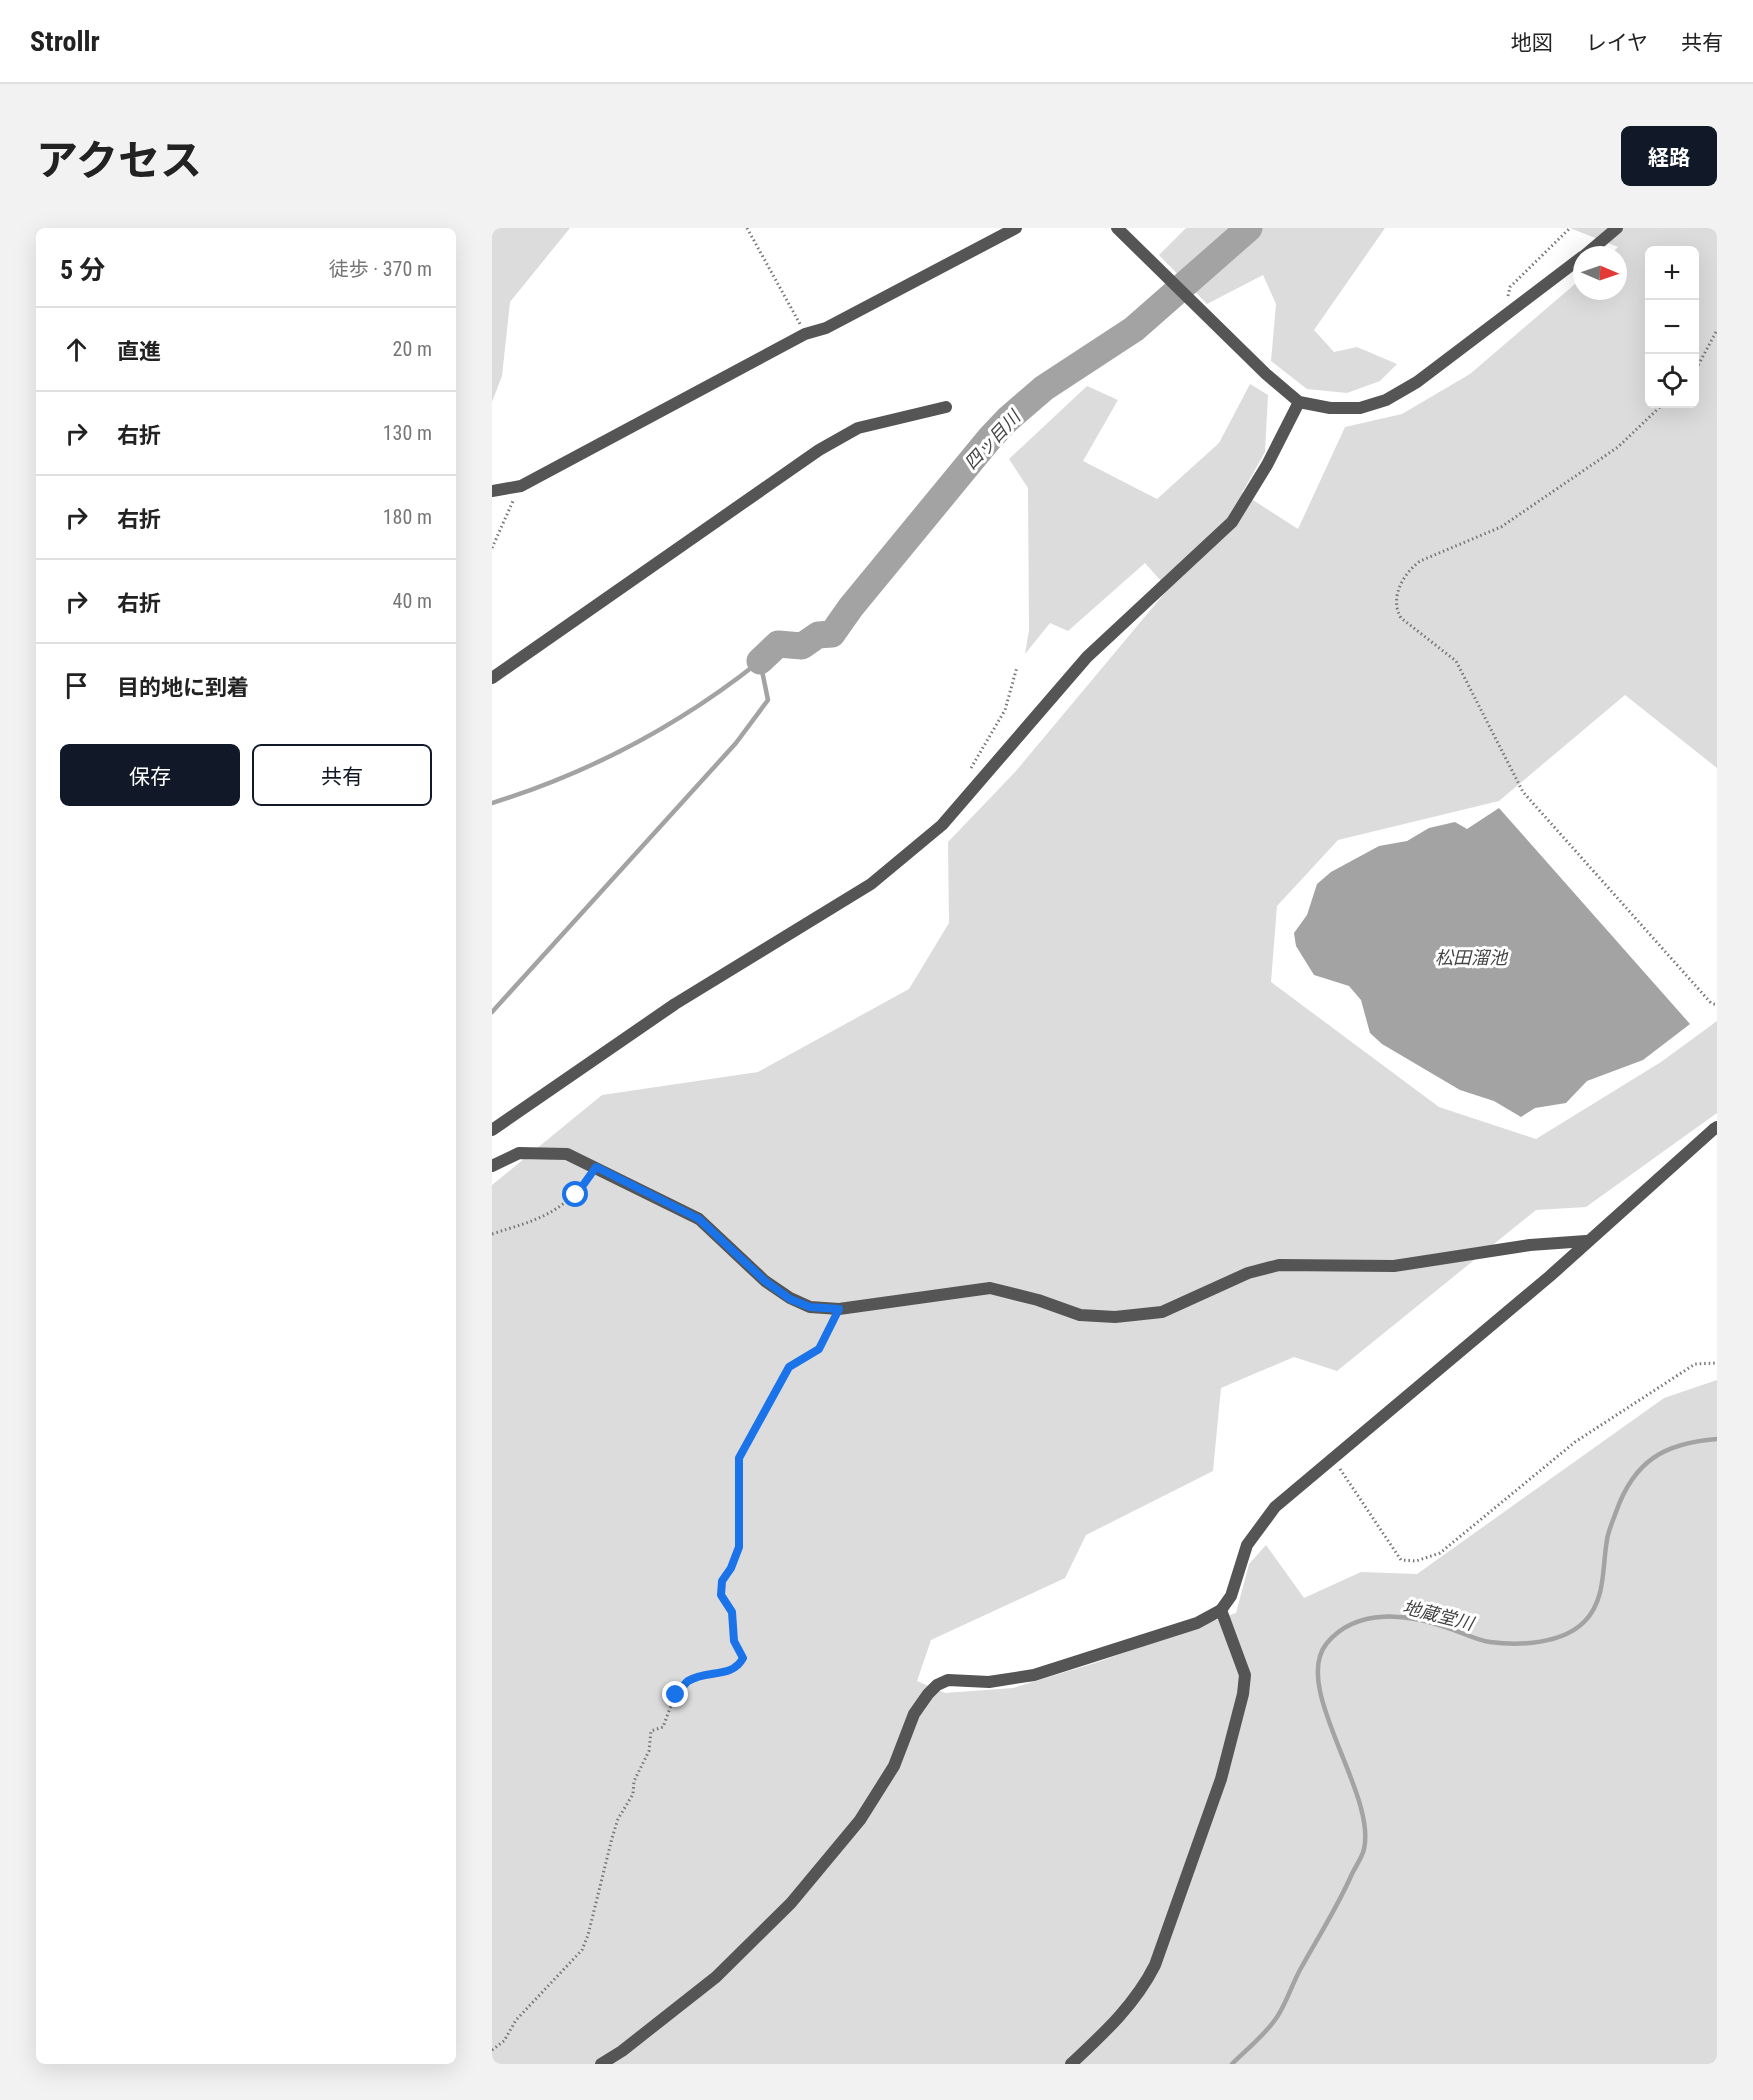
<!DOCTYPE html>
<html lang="ja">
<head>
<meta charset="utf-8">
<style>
	body { margin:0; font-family:"Roboto Condensed","Noto Sans JP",sans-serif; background:#f2f2f2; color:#222 }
	.controls { position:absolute; right:18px; top:18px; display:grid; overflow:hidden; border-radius:9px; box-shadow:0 6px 24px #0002 }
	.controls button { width:54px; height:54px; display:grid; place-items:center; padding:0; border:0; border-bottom:2px solid #e0e0e0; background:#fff; color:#222; font:30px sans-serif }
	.compass { position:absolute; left:1081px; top:18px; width:54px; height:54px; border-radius:50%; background:#fff; box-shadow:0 6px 24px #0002; rotate:92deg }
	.stop { position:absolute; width:18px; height:18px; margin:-14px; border:4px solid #1a73e8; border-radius:50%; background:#fff }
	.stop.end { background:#1a73e8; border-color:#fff; box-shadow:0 2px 6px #0008 }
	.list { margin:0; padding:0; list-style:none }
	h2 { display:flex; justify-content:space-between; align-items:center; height:78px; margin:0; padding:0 24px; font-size:26px }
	h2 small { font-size:20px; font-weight:400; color:#767676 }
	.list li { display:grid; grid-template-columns:39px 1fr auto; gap:18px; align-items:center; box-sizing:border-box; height:84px; padding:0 24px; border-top:2px solid #e0e0e0 }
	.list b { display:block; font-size:22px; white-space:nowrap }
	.list em { font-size:20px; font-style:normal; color:#767676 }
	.actions { display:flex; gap:12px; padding:18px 24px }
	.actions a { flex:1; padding:14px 0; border:2px solid #111827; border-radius:9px; text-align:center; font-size:21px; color:#111827 }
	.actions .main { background:#111827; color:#fff }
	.icon { flex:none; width:33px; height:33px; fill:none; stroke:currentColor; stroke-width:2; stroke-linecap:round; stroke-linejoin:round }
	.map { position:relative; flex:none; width:1225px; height:1836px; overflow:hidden; border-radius:9px }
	header { display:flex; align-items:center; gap:36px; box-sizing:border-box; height:84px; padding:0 30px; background:#fff; border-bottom:2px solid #e0e0e0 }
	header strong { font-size:28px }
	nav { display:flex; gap:33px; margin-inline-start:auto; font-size:21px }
	.intro { display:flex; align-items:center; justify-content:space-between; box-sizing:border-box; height:144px; padding:0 36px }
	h1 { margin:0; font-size:42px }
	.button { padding:15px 27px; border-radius:9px; background:#111827; color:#fff; font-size:21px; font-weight:700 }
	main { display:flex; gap:36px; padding:0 36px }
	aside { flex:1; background:#fff; border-radius:9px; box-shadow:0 6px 24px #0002 }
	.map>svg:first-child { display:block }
</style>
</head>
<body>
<header>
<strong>Strollr</strong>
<nav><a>地図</a><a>レイヤ</a><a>共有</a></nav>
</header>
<div class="intro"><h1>アクセス</h1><a class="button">経路</a></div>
<main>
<aside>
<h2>5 分<small>徒歩 · 370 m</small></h2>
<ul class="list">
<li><svg class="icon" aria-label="ahead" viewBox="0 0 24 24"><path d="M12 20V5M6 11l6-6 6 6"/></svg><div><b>直進</b></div><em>20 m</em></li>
<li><svg class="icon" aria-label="right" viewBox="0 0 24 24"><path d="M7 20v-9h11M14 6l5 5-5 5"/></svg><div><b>右折</b></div><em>130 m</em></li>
<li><svg class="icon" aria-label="right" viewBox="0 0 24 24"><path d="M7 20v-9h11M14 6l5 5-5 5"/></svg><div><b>右折</b></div><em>180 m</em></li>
<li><svg class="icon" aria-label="right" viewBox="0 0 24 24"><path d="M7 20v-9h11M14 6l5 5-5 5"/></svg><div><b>右折</b></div><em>40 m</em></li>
<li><svg class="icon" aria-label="arrive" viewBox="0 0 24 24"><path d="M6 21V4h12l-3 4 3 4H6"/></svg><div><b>目的地に到着</b></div></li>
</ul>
<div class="actions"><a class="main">保存</a><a>共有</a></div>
</aside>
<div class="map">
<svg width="1225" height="1836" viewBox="0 0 1225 1836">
	<rect width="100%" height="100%" fill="#fff"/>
	<g fill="#dcdcdc" fill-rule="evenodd">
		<polygon points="0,0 78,0 18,74 10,148 0,174"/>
		<polygon points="694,0 893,0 822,102 842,124 865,119 905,136 888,153 855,165 815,161 779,133 784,76 771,47 715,76 667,27"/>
		<path d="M1078,0h147v540l-92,-73 -126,106 -161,39 -61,66 -6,76 168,125 97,32 125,-77 56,-41v92l-131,94 -50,3 -199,161 -43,-14 -73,31 -8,83 -127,64 -21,43 -134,62 -14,41 28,12 68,-5 82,-25 141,-50 13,-49 17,-19 38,53 57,-26 56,2 247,-176 53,-18v684h-1225v-879l110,-90 156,-23 151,-83 40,-66 -1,-81 68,-71 152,-182 -23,-26 -77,68 -18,-8 -25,31 4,-24 -1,-142 -19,-29 78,-73 31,14 -35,61 74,38 62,-56 31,-59 18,11 -3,57 -23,41 56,36 47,-102 57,-13 68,-40 112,-96v13h36v-36h-8l8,-8zM1158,22h44v154h-44z"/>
	</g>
	<polygon fill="#a3a3a3" points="1007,580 1198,796 1151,832 1095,853 1074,875 1043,880 1029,889 1002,873 968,862 890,816 878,805 869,772 857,758 822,747 804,718 802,705 815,687 825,656 839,644 887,618 915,613 937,600 963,594 975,601"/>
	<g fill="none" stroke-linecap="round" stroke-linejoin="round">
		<g stroke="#a3a3a3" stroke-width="4.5">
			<path d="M0,575c97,-30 189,-79 268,-142l8,39 -32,43 -244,269"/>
			<path d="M740,1836c14,-14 34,-30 45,-47 10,-15 15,-33 24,-49 17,-31 36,-60 50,-92 4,-9 11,-18 13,-27 13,-56 -74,-162 -37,-206 30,-36 81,-29 121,-15 13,4 28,12 42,14 30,4 73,2 95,-21 21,-22 17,-53 22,-81 1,-9 6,-19 9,-28 18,-51 48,-69 101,-73"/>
		</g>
		<polyline stroke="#a3a3a3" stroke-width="27" points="268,433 286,416 310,418 326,407 340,406 359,379 498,210 516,191 552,160 642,101 757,0"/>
		<g stroke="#777" stroke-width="3" stroke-dasharray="1.5 3" stroke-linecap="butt">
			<polyline points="255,0 308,96"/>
			<polyline points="1016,68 1018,59 1078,0"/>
			<polyline points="1202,145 1225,102"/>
			<path d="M1171,176l-45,43 -117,80 -81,34c-17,13 -31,37 -19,57l55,43 67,131 188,211 6,2"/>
			<polyline points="0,320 21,273"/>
			<polyline points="479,540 513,482 525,439"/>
			<path d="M0,1006c43,-14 67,-18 96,-56"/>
			<polyline points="848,1241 909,1332 924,1333 948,1325 1083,1214 1203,1136 1225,1135"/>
			<path d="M0,1822l12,-9 12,-21 66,-70 6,-15 24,-97 6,-19 15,-25 1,-13 15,-30 2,-20 12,-4c6,-15 11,-36 25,-46 18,-12 44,-1 55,-23l-9,-17 -3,-29 -10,-17 1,-14 9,-13 8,-21v-89l50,-91 30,-18 14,-28"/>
		</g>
		<g stroke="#555" stroke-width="12">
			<polyline points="0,263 29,258 313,106 334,100 524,0"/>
			<polyline points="0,450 327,222 366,200 454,179"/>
			<polyline points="0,902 183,776 379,656 450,597 595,429 740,294 775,237 807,174"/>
			<polyline points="0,938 27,925 75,926 207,991 273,1053 298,1070 318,1079 347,1081 498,1060 546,1072 588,1087 623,1089 670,1084 756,1045 787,1037 902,1038 1038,1017 1094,1013"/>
			<polyline points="109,1836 130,1823 224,1749 299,1675 368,1592 402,1538 422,1486 436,1466 445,1457 456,1452 497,1454 542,1447 705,1395 729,1382 739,1368 755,1317 783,1279 1058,1048 1222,901"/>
			<path d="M579,1836c32,-30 64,-59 84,-99l66,-186 22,-85 2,-19 -24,-65"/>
		</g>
		<g stroke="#555" stroke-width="12">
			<polyline points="625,0 774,146 807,174 838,180 868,180 894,172 925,154 1090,29"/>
			<polyline points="1093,27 1125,0"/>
			<polyline points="1222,901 1225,899"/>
		</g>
	</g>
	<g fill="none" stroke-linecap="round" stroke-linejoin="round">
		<path stroke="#1a73e8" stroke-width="8" d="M84,967l20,-28 103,52 66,62 25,18 20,8 29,2 -20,40 -30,18 -50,91v89l-8,21 -9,13 -1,14 11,17 2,29 9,17c-11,21 -36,11 -55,23 -4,3 -8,10 -12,14"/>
	</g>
	<g text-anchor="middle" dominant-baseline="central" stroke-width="6" stroke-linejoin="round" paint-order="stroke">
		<g font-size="18" font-style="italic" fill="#444" stroke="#fff">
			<text transform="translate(500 212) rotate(-47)">四ッ目川</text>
			<text x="979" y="729">松田溜池</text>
			<text transform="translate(946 1387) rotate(14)">地蔵堂川</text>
		</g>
	</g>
</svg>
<div class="controls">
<button>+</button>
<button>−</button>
<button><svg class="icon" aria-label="locate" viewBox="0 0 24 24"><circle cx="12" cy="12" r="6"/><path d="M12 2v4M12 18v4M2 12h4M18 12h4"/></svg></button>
</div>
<svg class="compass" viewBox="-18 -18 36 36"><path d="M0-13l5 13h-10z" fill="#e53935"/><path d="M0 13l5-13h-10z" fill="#767676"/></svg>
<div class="stop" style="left:84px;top:967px"></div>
<div class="stop end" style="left:184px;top:1467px"></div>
</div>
</main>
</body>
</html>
